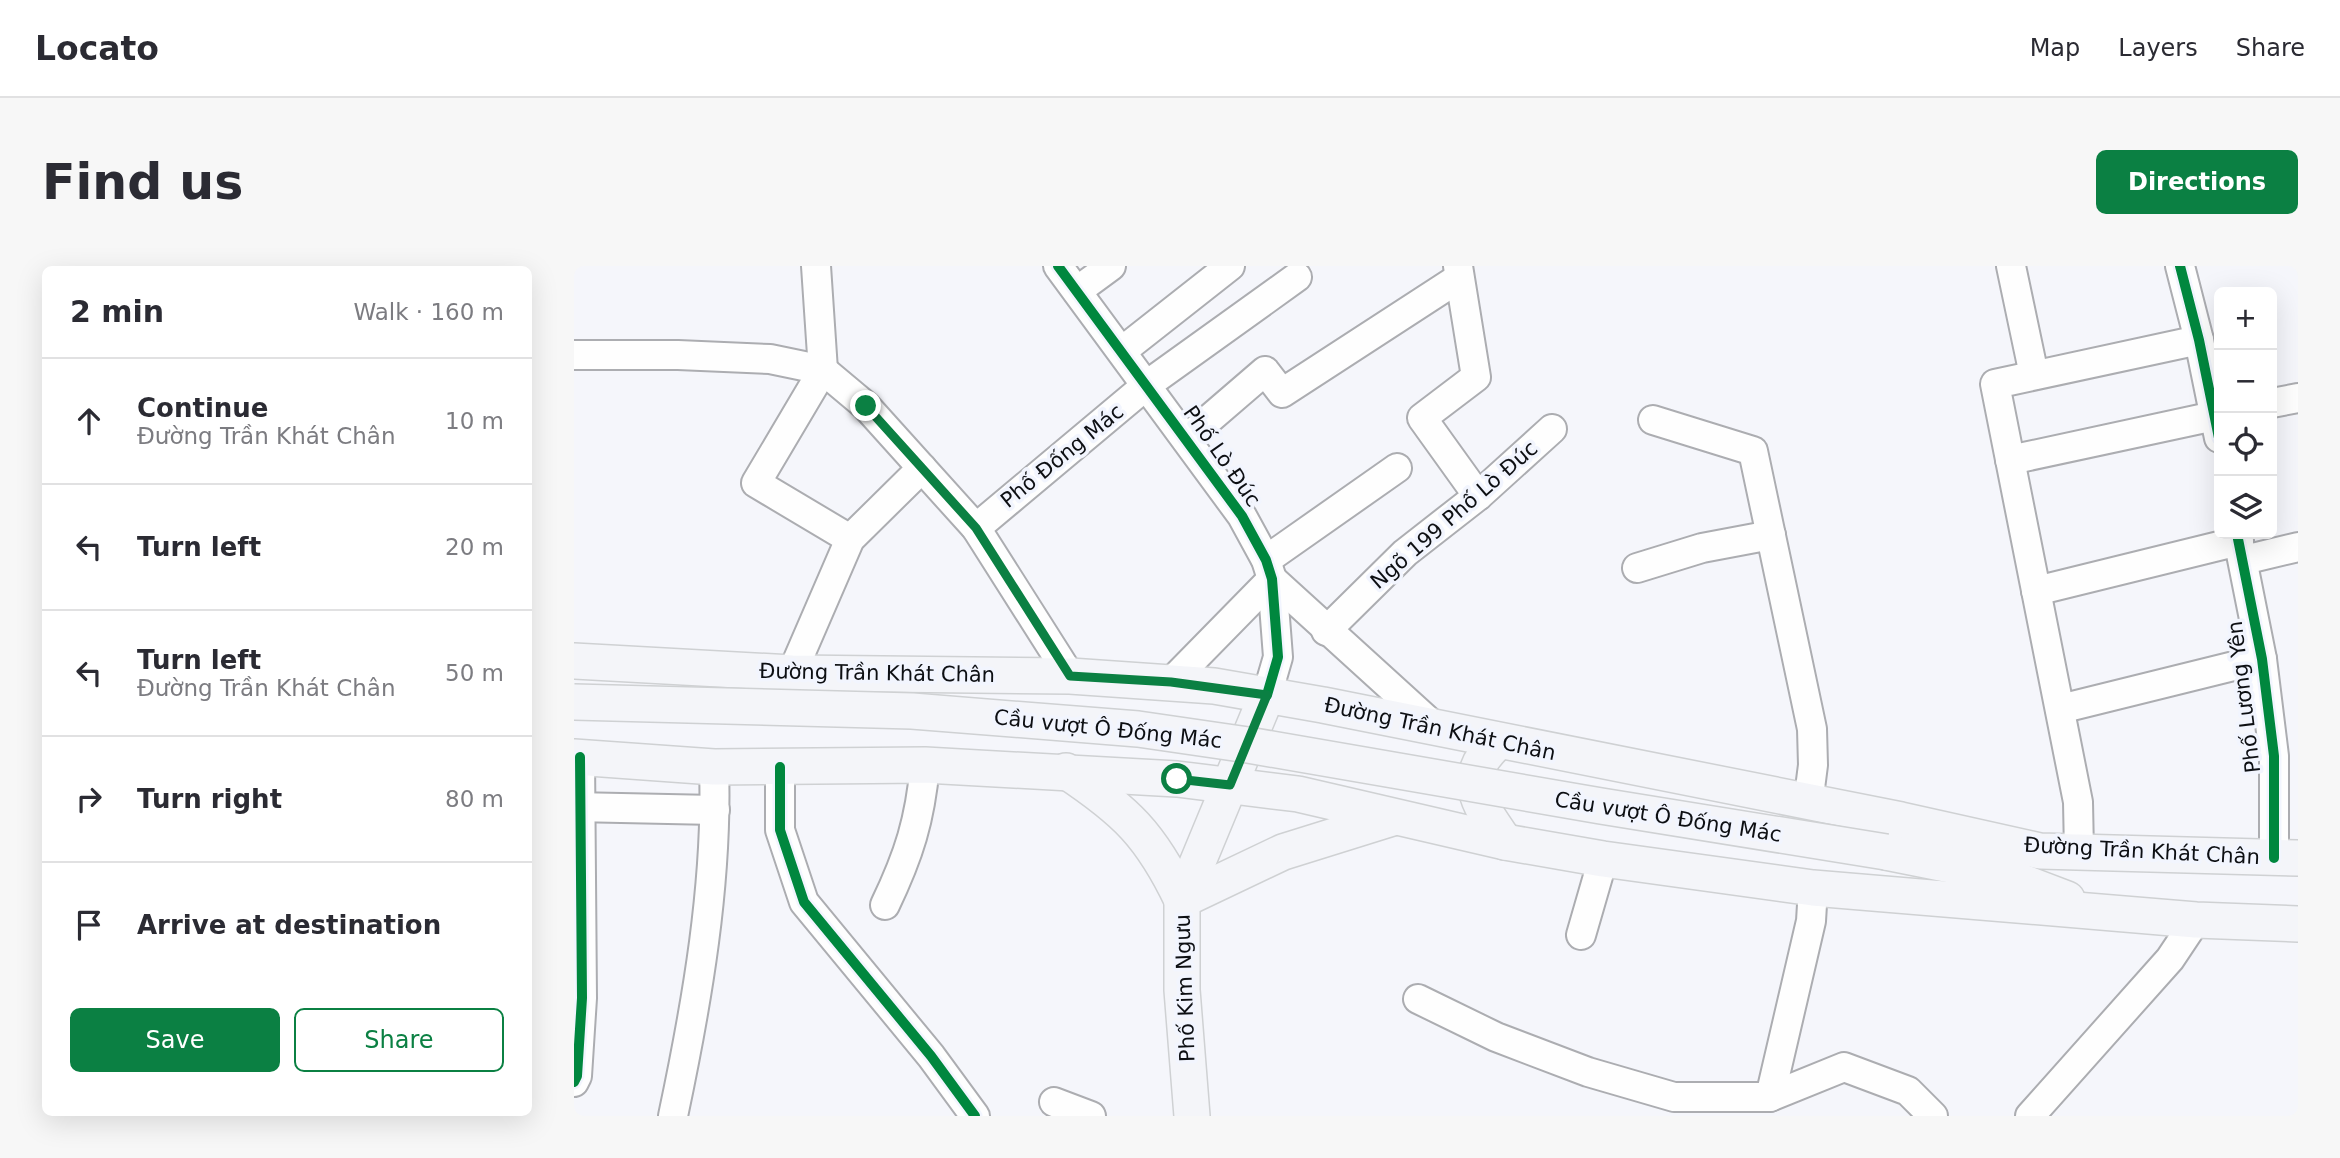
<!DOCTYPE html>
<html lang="en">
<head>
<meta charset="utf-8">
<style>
	body { margin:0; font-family:"DejaVu Sans",sans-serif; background:#f7f7f7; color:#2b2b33 }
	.controls { position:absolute; right:21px; top:21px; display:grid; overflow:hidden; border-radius:10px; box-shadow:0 7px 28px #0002 }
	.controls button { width:63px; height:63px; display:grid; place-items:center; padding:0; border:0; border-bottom:2px solid #e1e1e2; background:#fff; color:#2b2b33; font:35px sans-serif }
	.stop { position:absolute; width:21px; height:21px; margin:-16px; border:5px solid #0b8043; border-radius:50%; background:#fff }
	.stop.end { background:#0b8043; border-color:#fff; box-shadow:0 2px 7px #0008 }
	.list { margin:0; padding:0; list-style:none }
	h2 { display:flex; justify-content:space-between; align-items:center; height:91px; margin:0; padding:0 28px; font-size:30px }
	h2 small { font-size:23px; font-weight:400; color:#7c7c81 }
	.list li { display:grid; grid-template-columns:46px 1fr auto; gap:21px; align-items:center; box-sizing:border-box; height:126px; padding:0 28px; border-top:2px solid #e1e1e2 }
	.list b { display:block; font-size:26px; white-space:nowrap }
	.list p { margin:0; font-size:23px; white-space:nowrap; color:#7c7c81 }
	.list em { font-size:23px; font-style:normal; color:#7c7c81 }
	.actions { display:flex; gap:14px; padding:21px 28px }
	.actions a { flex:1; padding:16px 0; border:2px solid #0b8043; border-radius:10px; text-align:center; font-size:24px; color:#0b8043 }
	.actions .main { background:#0b8043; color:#fff }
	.icon { flex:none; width:38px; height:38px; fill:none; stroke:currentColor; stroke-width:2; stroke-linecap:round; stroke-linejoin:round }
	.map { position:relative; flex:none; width:1724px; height:850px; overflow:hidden; border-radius:10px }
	header { display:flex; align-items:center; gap:42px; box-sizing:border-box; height:98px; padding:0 35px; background:#fff; border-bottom:2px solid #e1e1e2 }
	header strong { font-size:33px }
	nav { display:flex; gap:38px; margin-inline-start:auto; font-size:24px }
	.intro { display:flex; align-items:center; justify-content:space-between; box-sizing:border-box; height:168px; padding:0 42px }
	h1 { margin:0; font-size:49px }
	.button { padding:18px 32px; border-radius:10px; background:#0b8043; color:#fff; font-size:24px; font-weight:700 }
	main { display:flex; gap:42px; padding:0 42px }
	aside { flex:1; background:#fff; border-radius:10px; box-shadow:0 7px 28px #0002 }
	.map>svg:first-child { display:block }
</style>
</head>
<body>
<header>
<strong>Locato</strong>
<nav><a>Map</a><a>Layers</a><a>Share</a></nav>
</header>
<div class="intro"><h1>Find us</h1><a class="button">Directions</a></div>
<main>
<aside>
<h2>2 min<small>Walk · 160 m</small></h2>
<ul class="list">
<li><svg class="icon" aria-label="ahead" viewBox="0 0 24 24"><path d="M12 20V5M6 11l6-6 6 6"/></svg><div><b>Continue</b><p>Đường Trần Khát Chân</p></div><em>10 m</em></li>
<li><svg class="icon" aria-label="left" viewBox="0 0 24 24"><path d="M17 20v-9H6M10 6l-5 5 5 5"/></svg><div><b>Turn left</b></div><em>20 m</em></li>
<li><svg class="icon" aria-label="left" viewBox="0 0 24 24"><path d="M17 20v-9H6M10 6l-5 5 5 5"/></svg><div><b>Turn left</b><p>Đường Trần Khát Chân</p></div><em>50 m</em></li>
<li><svg class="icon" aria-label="right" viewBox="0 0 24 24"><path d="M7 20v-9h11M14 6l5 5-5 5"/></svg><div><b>Turn right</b></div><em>80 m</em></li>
<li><svg class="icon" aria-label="arrive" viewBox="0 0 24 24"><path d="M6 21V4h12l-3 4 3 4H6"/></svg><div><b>Arrive at destination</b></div></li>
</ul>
<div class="actions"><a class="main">Save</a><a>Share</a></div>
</aside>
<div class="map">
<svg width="1724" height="850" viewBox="0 0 1724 850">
	<rect width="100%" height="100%" fill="#f5f6fb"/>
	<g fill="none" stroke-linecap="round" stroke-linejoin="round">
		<g stroke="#acadb1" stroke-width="32">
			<g id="minor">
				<polyline points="242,0 249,104 182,217 276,273"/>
				<polyline points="484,0 668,250 692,294 698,313 704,391 693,429"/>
				<polyline points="884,0 902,111 848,152 904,230"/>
				<polyline points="1437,0 1460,109"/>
				<polyline points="1606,0 1625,74 1645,172"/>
				<polyline points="503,25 537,0"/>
				<polyline points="548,85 656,0"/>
				<polyline points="0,89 104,89 196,93 249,104 292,140 402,262 496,410"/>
				<polyline points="1698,137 1724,132"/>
				<polyline points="1079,154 1179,185 1238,463 1239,499 1234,538"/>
				<polyline points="612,173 691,105 708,127 885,12"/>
				<polyline points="1436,194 1645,149"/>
				<polyline points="402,262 574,118 723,11"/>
				<polyline points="1663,268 1688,393 1700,490 1700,592"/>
				<polyline points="692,294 823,202"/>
				<polyline points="1670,294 1724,281"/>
				<polyline points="1063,302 1128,282 1197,269"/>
				<polyline points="698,313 863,463"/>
				<polyline points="1462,325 1665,275"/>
				<polyline points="752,365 831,287 904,230 978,163"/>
				<polyline points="218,407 276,273 348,202"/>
				<polyline points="597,416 698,313"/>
				<polyline points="1486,443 1688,393"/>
				<polyline points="206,501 206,564 230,636 357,790 401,850"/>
				<polyline points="0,541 141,544"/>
				<polyline points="1505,586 1504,536 1421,118 1625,74"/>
				<path d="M311,639c24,-50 35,-85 40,-140"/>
				<polyline points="1007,669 1029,593"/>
				<polyline points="844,733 922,771 1014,806 1100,831 1196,831 1270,801 1334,825 1359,850"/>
				<polyline points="0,816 3,810 8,732 6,491"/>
				<polyline points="1196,831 1237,655 1239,622"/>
				<polyline points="480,836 517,850"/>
				<path d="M99,850c24,-113 45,-234 41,-349"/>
				<polyline points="1456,850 1596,693 1622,654"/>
			</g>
		</g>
		<g stroke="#cfd1d3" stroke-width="38">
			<g id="major">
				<polyline points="0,395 218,407 496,410 640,420 749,439 1327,554 1466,585 1724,592"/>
				<path d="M924,476c-41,35 -18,64 7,100"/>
				<polyline points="0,491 140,501 351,499 603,513 724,528 931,576 1029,593 1239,622 1622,654 1724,658"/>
				<path d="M492,505c60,40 85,64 116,129l101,-48 109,-34"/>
				<polyline points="1312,586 1432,610 1493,633"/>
				<polyline points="618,850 608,724 608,634 693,429"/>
			</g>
		</g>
		<use href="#minor" stroke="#fefefe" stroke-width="28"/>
		<use href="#major" stroke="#f4f5f9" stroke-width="35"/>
		<g stroke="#cfd1d3" stroke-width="38" stroke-linecap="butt">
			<polyline id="major-bridge" points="0,436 338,445 564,463 674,479 1027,540 1312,586"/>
		</g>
		<use href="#major-bridge" stroke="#f4f5f9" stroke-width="35"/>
		<g stroke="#f2f5fe" stroke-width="15">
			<g id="cycleway">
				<polyline points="484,0 668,250 692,294 698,313 704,391 693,429"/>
				<polyline points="1606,0 1625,74 1645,172"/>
				<polyline points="1663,268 1688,393 1700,490 1700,592"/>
				<polyline points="206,501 206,564 230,636 357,790 401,850"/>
				<polyline points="0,816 3,810 8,732 6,491"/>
			</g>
		</g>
		<use href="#cycleway" stroke="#00873e" stroke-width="10"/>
	</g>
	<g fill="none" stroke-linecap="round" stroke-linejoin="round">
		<polyline stroke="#0b8043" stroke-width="9" points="292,140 402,262 496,410 597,416 693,429 656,519 603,513"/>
	</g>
	<g text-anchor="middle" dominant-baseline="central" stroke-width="7" stroke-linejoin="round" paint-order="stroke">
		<g font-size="21" fill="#0d0f13" stroke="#f2f5fe">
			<text transform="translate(488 190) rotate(-39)">Phố Đống Mác</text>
			<text transform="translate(648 190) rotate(55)">Phố Lò Đúc</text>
			<text transform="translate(880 249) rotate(-41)">Ngõ 199 Phố Lò Đúc</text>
			<text transform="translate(303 407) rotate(1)">Đường Trần Khát Chân</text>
			<text transform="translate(1670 431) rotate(-97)">Phố Lương Yên</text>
			<text transform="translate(534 463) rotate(6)">Cầu vượt Ô Đống Mác</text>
			<text transform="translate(866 463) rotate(12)">Đường Trần Khát Chân</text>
			<text transform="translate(1094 551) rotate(9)">Cầu vượt Ô Đống Mác</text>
			<text transform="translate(1568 585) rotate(3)">Đường Trần Khát Chân</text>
			<text transform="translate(611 722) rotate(-92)">Phố Kim Ngưu</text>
		</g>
	</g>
</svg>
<div class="controls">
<button>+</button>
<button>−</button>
<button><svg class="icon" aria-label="locate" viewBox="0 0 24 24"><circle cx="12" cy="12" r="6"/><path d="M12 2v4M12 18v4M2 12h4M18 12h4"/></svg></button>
<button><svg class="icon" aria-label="layers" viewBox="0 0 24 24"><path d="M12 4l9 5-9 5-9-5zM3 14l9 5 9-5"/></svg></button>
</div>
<div class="stop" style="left:603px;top:513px"></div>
<div class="stop end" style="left:292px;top:140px"></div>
</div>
</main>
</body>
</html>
